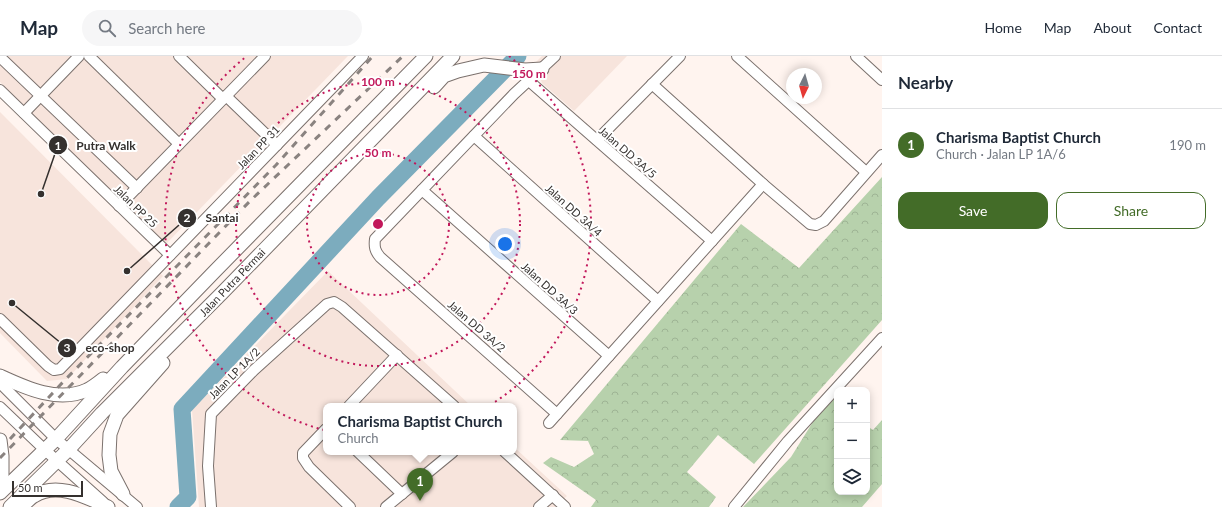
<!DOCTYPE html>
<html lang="en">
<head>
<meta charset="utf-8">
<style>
	body { margin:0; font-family:Lato,sans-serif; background:#f6f6f7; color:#1f2937 }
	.controls { position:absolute; right:12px; bottom:12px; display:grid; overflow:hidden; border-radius:8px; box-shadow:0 2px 10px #0003 }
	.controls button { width:36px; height:36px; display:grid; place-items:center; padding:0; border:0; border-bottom:1px solid #e0e1e3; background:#fff; color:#1f2937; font:20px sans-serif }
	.compass { position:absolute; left:786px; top:12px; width:36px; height:36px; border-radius:50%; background:#fff; box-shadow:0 2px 10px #0003; rotate:185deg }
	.scale { position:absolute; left:12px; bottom:10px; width:71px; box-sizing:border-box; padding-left:4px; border:2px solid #34302e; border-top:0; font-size:11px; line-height:14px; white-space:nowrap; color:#34302e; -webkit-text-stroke:3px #fff; paint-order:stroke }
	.you { position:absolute; left:505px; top:188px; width:14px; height:14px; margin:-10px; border:3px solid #fff; border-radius:50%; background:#1a73e8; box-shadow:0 0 0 6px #1a73e833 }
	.badge { display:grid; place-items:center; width:26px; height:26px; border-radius:50%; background:#436c28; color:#fff; font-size:13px; font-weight:700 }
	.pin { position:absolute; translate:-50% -33px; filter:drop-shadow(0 1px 2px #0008) }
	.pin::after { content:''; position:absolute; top:21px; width:14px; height:12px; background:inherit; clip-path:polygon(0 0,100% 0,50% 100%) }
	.popup { position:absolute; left:323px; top:347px; width:194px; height:52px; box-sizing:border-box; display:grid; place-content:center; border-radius:8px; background:#fff; filter:drop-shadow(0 1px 3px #0005); font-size:13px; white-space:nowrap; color:#747a83 }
	.popup b { font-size:15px; color:#1f2937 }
	.popup::after { content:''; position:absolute; left:50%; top:100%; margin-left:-8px; border:8px solid transparent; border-top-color:#fff }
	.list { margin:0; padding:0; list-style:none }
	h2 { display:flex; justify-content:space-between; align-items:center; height:52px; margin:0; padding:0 16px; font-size:17px }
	h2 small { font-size:13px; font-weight:400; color:#747a83 }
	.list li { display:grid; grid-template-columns:26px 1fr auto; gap:12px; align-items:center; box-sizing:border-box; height:72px; padding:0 16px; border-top:1px solid #e0e1e3 }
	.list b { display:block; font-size:15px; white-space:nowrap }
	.list p { margin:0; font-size:13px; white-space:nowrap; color:#747a83 }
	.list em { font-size:13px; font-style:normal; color:#747a83 }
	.actions { display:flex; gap:8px; padding:12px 16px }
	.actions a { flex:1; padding:9px 0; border:1px solid #436c28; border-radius:12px; text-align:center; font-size:14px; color:#436c28 }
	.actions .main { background:#436c28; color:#fff }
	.icon { flex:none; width:22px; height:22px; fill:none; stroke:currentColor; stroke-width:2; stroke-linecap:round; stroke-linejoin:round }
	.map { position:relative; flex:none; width:882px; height:451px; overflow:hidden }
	header { display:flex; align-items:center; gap:24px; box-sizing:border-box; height:56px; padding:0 20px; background:#fff; border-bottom:1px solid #e0e1e3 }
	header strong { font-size:19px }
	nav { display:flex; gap:22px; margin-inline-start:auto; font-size:14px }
	.search { width:280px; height:36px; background:#f6f6f7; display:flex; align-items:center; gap:10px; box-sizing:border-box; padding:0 14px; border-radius:22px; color:#747a83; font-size:15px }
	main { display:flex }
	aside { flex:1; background:#fff }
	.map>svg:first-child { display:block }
</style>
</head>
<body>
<header>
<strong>Map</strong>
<div class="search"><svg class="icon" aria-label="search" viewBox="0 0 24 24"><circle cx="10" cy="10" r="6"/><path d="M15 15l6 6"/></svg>Search here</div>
<nav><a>Home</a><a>Map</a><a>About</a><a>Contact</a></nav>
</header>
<main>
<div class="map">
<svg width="882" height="451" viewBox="0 0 882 451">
	<defs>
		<pattern id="forest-crowns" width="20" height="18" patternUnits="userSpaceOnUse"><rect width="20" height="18" fill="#b7d1ac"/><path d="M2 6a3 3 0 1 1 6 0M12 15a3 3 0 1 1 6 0" fill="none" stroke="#9eb494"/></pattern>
	</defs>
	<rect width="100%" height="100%" fill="#fff4ef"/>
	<g fill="#f7e4dc">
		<polygon points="0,0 348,0 166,188 0,26"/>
		<polygon points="542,0 627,0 574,55 542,27 535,7"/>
		<polygon points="0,56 163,220 67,323 47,325 0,277"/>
		<polygon points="328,215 471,350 326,350 326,396 514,396 514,391 567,440 555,451 199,451 192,354"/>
	</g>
	<g fill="url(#forest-crowns)">
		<polygon points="882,121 882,264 754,408 718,379 687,416 716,441 709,451 591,451 596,444 543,407 551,401 574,411 594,398 588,385 560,384 741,168 799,212"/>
		<polygon points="837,340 837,436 867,436 867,370 873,374 882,364 882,428 862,451 743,451 791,401 816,361"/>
	</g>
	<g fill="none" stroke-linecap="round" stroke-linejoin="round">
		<polyline stroke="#7cacbe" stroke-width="17" points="178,451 188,441 182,353 378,142 518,0"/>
		<g stroke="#7b716d" stroke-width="12">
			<g id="minor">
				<polyline points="89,0 179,88"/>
				<polyline points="179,0 223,43"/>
				<path d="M555,0l-41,38 -139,145c-1,8 0,12 5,18l177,157"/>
				<polyline points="737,0 866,116"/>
				<polyline points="856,0 882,24"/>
				<polyline points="0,1 137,132"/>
				<polyline points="529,25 712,185"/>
				<polyline points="652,28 763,128 810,168 816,169 824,165 882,99"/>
				<polyline points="0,34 170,199"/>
				<polyline points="226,40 277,89"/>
				<polyline points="24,57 79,0"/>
				<polyline points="474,80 658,245"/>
				<polyline points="597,84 680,0"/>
				<polyline points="422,134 609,300"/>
				<polyline points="119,150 265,0"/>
				<polyline points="0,263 48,310 54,314 60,313 363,0"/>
				<polyline points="0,327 56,383 137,451"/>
				<polyline points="349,350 397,299"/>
				<polyline points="0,351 45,394 103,446"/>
				<polyline points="549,367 763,128"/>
				<polyline points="326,373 303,397 303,402 309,411 350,451"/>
				<polyline points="358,396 402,438"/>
				<polyline points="505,396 565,451"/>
				<polyline points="211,451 208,410 211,358 254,314 327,248 334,246 342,251 454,350"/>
				<polyline points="386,451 453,396"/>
				<polyline points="539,451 553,439"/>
				<polyline points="734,451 788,385 882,282"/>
			</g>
		</g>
		<g stroke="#7b716d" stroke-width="15">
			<g id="major">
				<polyline points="434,31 444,20 458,15 484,9 525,14 542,13"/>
				<path d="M0,320c26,12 58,27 87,14 6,-3 11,-7 16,-11"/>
				<polyline points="0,384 2,400 2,424 0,428"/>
				<polyline points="0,437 56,383 122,311 216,214 426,0"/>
				<polyline points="123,438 111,415 109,399 110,378 117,359 163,307"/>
				<path d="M22,450c4,-3 8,-8 12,-10 23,-15 52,1 74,11"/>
				<polyline points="10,451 69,393 102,357 222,237 453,0"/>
			</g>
		</g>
		<use href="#minor" stroke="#fff" stroke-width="10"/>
		<use href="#major" stroke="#fff" stroke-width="13"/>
		<g stroke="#8a8380" stroke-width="3" stroke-dasharray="7 7" stroke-linecap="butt">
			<polyline points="10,383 63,326 276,109 373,0"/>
			<polyline points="0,402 251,144 403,0"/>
		</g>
	</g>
	<g fill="none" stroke="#c2185b" stroke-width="2" stroke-dasharray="2 4">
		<circle cx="378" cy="168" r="71"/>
		<circle cx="378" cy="168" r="142"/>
		<path d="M509 0A213 213 0 1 1 247 0"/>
	</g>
	<g text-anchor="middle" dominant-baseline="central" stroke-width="4" stroke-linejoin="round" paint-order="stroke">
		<g font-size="11" fill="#34302e" stroke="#fff">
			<text transform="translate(258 91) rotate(-46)">Jalan PP 31</text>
			<text transform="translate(628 96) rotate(41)">Jalan DD 3A/5</text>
			<text transform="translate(136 150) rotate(44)">Jalan PP 25</text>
			<text transform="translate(574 154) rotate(42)">Jalan DD 3A/4</text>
			<text transform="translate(232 226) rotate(-46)">Jalan Putra Permai</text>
			<text transform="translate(550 232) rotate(42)">Jalan DD 3A/3</text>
			<text transform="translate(477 270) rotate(41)">Jalan DD 3A/2</text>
			<text transform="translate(234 317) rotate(-45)">Jalan LP 1A/2</text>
		</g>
	</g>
	<circle cx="378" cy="168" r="6" fill="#c2185b" stroke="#fff" stroke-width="2"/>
	<g font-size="12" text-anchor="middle" font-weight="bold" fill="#c2185b" stroke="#fff" stroke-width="4" stroke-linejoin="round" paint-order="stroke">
		<text x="529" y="22">150 m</text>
		<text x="378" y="30">100 m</text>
		<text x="378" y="101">50 m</text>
	</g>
	<path fill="none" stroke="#34302e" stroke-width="1.5" d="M41 138L58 89M127 215L187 162M12 247L67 292"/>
	<g fill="#34302e" stroke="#fff" stroke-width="1.5">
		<circle cx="41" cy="138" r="4"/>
		<circle cx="127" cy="215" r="4"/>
		<circle cx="12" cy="247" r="4"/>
		<circle cx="58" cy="89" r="10"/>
		<circle cx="187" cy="162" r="10"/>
		<circle cx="67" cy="292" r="10"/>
	</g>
	<g font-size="12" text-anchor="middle" font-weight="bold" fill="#fff">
		<text x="58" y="94">1</text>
		<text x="187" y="166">2</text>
		<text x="67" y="296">3</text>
	</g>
	<g font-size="12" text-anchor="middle" font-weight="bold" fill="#34302e" stroke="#fff" stroke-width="4" stroke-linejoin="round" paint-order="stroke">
		<text x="106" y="94">Putra Walk</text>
		<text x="222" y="166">Santai</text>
		<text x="110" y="296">eco-shop</text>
	</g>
</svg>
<div class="controls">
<button>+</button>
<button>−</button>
<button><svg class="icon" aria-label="layers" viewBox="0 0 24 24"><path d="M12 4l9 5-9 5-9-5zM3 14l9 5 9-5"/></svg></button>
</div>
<svg class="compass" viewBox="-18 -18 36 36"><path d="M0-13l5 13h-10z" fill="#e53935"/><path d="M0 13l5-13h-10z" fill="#747a83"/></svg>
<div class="scale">50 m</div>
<div class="you"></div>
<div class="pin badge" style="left:420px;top:445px">1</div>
<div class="popup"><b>Charisma Baptist Church</b>Church</div>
</div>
<aside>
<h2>Nearby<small></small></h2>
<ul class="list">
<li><span class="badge">1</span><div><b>Charisma Baptist Church</b><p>Church · Jalan LP 1A/6</p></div><em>190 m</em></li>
</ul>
<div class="actions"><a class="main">Save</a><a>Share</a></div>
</aside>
</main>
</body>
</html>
